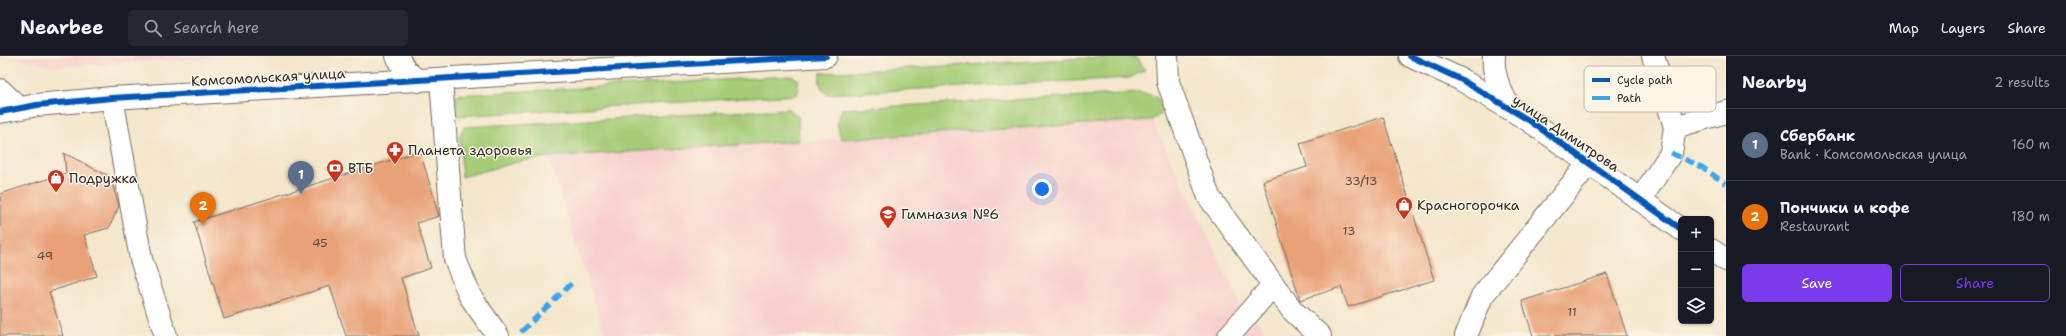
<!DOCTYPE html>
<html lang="en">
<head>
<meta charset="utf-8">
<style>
	body { margin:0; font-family:"Shantell Sans",sans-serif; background:#242831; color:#f1f3f6 }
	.controls { position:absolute; right:12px; bottom:12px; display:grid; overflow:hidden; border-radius:6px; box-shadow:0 1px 3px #0004 }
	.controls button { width:36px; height:36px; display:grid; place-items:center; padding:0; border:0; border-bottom:1px solid #363941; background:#171b24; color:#f1f3f6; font:20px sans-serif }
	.you { position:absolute; left:1042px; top:133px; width:14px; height:14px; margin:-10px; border:3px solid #fff; border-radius:50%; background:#1a73e8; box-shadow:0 0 0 6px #1a73e833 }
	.badge { display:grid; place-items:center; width:26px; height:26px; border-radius:50%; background:#7c3aed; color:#fff; font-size:13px; font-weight:700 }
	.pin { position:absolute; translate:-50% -33px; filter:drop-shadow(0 1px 2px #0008) }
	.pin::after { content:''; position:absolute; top:21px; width:14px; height:12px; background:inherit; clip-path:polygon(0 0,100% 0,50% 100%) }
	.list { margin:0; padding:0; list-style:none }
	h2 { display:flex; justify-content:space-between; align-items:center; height:52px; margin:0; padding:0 16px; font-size:17px }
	h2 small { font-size:13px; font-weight:400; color:#9ea1a6 }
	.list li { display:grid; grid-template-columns:26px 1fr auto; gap:12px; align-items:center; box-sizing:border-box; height:72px; padding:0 16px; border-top:1px solid #363941 }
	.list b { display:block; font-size:15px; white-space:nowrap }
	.list p { margin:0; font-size:13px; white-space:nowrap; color:#9ea1a6 }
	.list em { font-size:13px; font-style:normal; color:#9ea1a6 }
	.actions { display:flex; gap:8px; padding:12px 16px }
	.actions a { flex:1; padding:9px 0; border:1px solid #7c3aed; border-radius:6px; text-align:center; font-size:14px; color:#7c3aed }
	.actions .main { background:#7c3aed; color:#fff }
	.icon { flex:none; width:22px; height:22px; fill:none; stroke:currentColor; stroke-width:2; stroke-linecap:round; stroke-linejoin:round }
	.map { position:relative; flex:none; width:1726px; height:280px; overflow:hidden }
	header { display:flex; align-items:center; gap:24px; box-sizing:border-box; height:56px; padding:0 20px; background:#171b24; border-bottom:1px solid #363941 }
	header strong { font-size:19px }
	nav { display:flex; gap:22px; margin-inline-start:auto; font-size:14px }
	.search { width:280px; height:36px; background:#242831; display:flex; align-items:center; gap:10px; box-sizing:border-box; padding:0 14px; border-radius:6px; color:#9ea1a6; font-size:15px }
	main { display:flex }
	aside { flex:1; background:#171b24 }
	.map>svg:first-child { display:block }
</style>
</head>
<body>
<header>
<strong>Nearbee</strong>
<div class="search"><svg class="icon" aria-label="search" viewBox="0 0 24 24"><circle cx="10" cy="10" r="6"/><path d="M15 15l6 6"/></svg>Search here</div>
<nav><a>Map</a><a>Layers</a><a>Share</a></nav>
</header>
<main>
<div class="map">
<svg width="1726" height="280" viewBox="0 0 1726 280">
	<rect width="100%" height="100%" fill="#fcf5e5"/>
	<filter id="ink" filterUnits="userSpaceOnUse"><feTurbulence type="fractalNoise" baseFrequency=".025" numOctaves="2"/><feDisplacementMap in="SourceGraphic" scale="8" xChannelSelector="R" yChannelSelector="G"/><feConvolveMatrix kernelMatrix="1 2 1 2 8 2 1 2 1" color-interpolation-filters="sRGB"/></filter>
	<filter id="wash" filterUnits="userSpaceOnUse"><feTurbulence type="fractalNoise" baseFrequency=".012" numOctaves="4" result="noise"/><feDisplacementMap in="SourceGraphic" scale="16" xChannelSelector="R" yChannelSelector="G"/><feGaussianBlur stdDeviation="0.9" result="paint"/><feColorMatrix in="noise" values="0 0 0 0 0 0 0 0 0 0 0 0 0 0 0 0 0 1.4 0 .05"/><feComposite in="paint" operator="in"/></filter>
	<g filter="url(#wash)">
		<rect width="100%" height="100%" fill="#f3e6cb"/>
		<g fill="#f7d0cd">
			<polygon points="15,0 240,0 53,11 24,4"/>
			<polygon points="1152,64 1239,245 1270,280 605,280 548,101"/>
		</g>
		<g fill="#a5cc77" stroke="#687c51">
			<path d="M1124,0l12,2 9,12 -16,8 -302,16c-7,-7 -9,-12 -6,-21z"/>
			<polygon points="791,20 798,23 799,32 797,39 457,60 456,39"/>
			<polygon points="1140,37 1155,40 1165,55 1152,64 841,83 837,66 842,53"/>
			<polygon points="788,53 798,60 799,85 548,101 521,105 462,121 460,79 464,71"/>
		</g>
		<g id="blocks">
			<g fill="#e9a178">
				<polygon points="1383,61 1434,224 1348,251 1341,231 1300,244 1263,125 1307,111 1300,87"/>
				<polygon points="420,95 439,160 417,167 431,212 401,222 419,280 346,280 330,230 224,263 194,166"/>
				<polygon points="64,97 110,121 118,146 119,150 109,172 84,179 97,220 49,236 63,280 0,280 0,138 66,117"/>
				<polygon points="1607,218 1627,280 1533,280 1522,245"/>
			</g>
		</g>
	</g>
	<g filter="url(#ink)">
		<use href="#blocks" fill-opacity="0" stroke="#716c63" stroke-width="1"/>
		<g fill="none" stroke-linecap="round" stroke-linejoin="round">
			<g stroke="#716c63" stroke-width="24">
				<g id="minor">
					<polyline points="397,0 406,15 418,25"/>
					<polyline points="1167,0 1168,26 1209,141 1292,254 1320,280"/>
					<polyline points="1410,0 1460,23 1530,65 1681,173"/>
					<path d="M1494,0c-2,20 7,38 18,54"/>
					<polyline points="1653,0 1675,71"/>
					<polyline points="441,24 455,203 470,240 498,280"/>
					<polyline points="0,34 18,51"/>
					<polyline points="112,42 141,203 166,280"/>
					<polyline points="0,56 37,49 112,42 826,0"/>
					<polyline points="1640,144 1671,97 1675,71 1726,56"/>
					<polyline points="1711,194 1726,204"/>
					<polyline points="1229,280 1273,229"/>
					<polyline points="1466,280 1482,240 1589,107"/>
				</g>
			</g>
			<use href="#minor" stroke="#fff" stroke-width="22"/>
			<g stroke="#3ea3eb" stroke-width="5" stroke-dasharray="10 5" stroke-linecap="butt">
				<polyline points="1671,97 1702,111 1726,128"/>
				<polyline points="521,276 574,225"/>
			</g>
			<g stroke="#fcf5e5" stroke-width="8">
				<g id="cycleway">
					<polyline points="1410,0 1460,23 1530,65 1681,173"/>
					<polyline points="0,56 37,49 112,42 826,0"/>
				</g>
			</g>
			<use href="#cycleway" stroke="#0057b8" stroke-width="6"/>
		</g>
	</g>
	<defs>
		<g id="pharmacy-pin" transform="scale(0.9)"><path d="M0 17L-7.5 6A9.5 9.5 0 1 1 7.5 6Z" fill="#c8321e" stroke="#fcf5e5"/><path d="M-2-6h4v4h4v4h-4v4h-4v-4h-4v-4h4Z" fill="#fff"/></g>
		<g id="bank-pin" transform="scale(0.9)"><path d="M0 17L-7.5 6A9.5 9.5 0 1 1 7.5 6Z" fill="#c8321e" stroke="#fcf5e5"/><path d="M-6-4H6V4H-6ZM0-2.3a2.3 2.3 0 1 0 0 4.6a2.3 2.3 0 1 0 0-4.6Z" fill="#fff"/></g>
		<g id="shop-pin" transform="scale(0.9)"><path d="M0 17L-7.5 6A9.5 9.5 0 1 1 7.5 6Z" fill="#c8321e" stroke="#fcf5e5"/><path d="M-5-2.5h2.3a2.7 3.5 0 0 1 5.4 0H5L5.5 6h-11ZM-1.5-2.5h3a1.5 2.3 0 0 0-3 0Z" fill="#fff"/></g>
		<g id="school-pin" transform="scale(0.9)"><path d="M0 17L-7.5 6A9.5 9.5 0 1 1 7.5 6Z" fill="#c8321e" stroke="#fcf5e5"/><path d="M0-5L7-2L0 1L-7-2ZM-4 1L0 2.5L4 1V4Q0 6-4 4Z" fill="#fff"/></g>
	</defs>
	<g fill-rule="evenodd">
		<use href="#pharmacy-pin" x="395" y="94"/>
		<use href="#bank-pin" x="335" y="112"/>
		<use href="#shop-pin" x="56" y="122"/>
		<use href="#shop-pin" x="1404" y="149"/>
		<use href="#school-pin" x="888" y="158"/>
	</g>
	<g text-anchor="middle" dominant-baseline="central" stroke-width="3" stroke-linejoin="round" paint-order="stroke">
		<g font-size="12" fill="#5a483e">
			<text x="1361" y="125">33/13</text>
			<text x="1349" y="175">13</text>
			<text x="320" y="187">45</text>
			<text x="45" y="200">49</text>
			<text x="1572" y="256">11</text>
		</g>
		<g font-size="14" fill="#2b2b2b" stroke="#fcf5e5">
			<text transform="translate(268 21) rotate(-3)">Комсомольская улица</text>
			<text transform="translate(1566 77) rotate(34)">улица Димитрова</text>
		</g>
		<g font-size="14" fill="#2b2b2b" stroke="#fcf5e5" text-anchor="start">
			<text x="408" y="94">Планета здоровья</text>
			<text x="348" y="112">ВТБ</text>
			<text x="69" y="122">Подружка</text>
			<text x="1417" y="149">Красногорочка</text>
			<text x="901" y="158">Гимназия №6</text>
		</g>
	</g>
	<rect x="1584" y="10" width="132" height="46" rx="6" fill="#fcf5e5" stroke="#bdb8ad" stroke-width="1"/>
	<rect x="1592" y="22" width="18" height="4" fill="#0057b8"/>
	<rect x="1592" y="40" width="18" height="4" fill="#3ea3eb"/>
	<g font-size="11" fill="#2b2b2b">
		<text x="1617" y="28">Cycle path</text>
		<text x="1617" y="46">Path</text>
	</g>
</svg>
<div class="controls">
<button>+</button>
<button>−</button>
<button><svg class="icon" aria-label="layers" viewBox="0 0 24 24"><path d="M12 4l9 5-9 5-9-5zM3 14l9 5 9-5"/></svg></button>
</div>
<div class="you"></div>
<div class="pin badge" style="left:301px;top:138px;background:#5c6f8a">1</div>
<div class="pin badge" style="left:203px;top:169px;background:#e8710a">2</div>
</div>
<aside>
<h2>Nearby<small>2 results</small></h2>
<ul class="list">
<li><span class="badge" style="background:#5c6f8a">1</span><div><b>Сбербанк</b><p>Bank · Комсомольская улица</p></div><em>160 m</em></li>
<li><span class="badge" style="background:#e8710a">2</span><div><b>Пончики и кофе</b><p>Restaurant</p></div><em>180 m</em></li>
</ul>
<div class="actions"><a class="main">Save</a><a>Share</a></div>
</aside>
</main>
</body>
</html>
